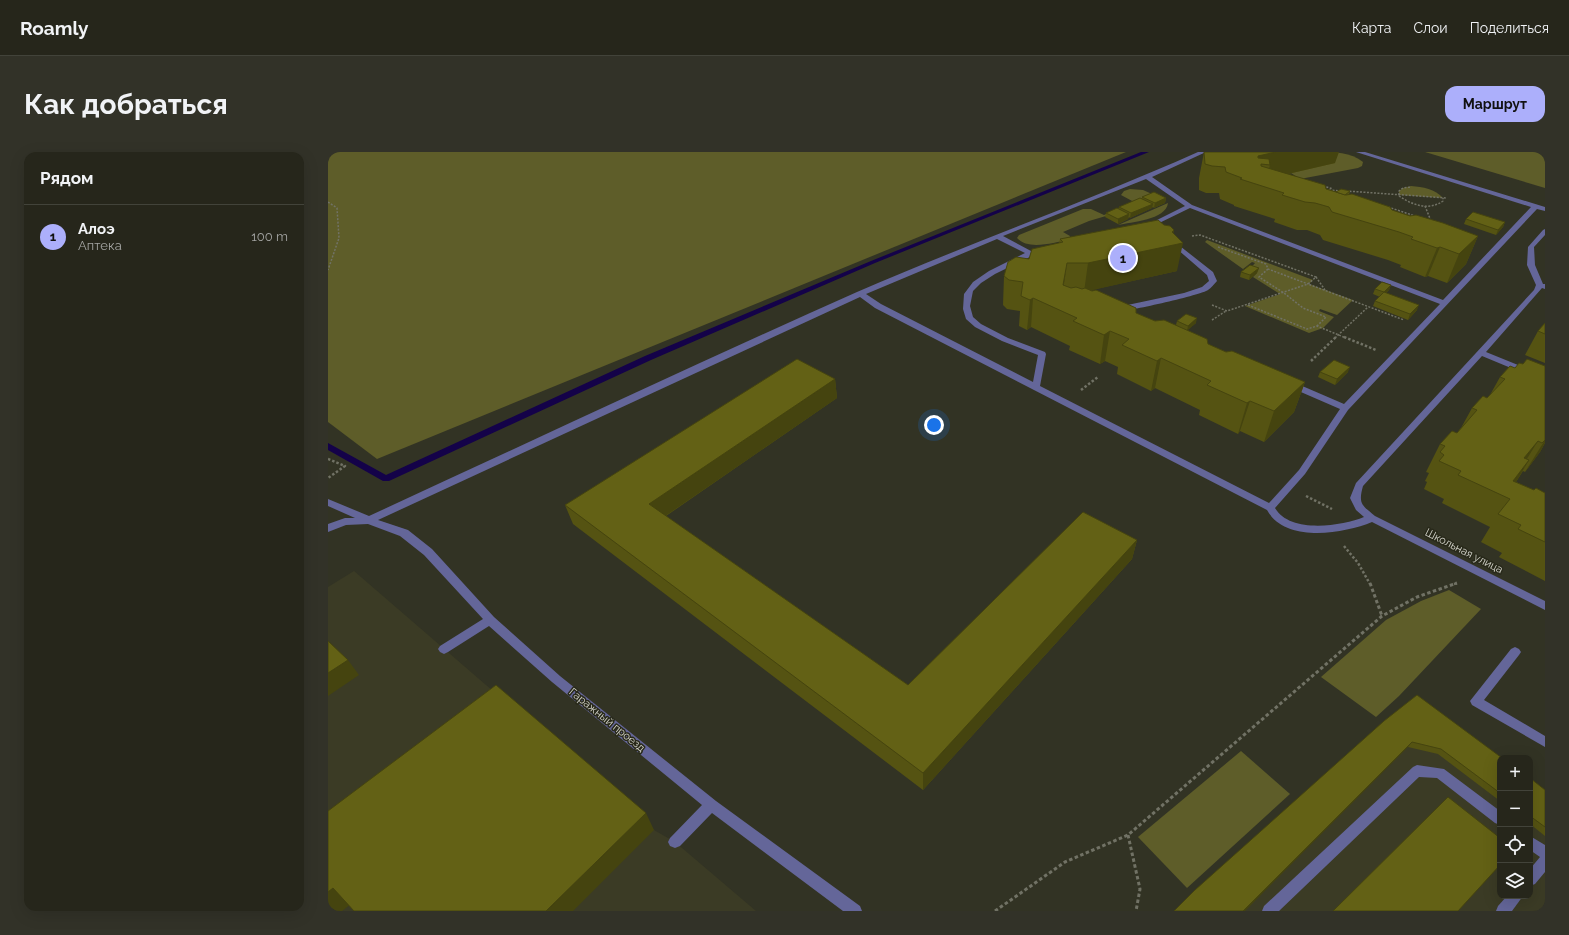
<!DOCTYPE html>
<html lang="ru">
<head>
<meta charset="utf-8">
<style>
	body { margin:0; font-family:Raleway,sans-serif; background:#323228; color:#f1f3f6 }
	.controls { position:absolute; right:12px; bottom:12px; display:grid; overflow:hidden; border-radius:8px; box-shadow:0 4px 16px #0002 }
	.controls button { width:36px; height:36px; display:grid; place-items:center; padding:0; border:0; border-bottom:1px solid #42433a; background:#26261b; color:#f1f3f6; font:20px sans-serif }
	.you { position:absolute; left:606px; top:273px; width:14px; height:14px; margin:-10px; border:3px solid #fff; border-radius:50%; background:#1a73e8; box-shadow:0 0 0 6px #1a73e833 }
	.badge { display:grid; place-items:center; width:26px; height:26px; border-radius:50%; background:#acaffb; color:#111; font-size:13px; font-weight:700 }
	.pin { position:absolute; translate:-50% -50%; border:2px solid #fff; box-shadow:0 1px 4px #0006 }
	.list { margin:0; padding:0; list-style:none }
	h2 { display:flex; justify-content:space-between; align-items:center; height:52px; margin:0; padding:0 16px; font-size:17px }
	h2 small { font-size:13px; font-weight:400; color:#a4a5a3 }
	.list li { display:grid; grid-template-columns:26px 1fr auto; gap:12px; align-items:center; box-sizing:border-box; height:64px; padding:0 16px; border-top:1px solid #42433a }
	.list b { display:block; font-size:15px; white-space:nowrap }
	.list p { margin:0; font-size:13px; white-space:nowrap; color:#a4a5a3 }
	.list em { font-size:13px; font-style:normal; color:#a4a5a3 }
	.icon { flex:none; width:22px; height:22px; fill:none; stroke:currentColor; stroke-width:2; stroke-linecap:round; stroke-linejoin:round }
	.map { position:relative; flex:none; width:1217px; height:759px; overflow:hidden; border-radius:12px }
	header { display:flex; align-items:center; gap:24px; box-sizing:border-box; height:56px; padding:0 20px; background:#26261b; border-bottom:1px solid #42433a }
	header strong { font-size:19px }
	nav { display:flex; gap:22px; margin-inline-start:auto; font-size:14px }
	.intro { display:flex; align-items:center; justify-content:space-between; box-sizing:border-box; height:96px; padding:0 24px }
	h1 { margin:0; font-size:28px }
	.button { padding:10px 18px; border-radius:12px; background:#acaffb; color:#111; font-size:14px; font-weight:700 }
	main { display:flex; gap:24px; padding:0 24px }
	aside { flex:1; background:#26261b; border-radius:12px; box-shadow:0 4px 16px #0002 }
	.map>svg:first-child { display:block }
</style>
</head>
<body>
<header>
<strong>Roamly</strong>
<nav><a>Карта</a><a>Слои</a><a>Поделиться</a></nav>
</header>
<div class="intro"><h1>Как добраться</h1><a class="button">Маршрут</a></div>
<main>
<aside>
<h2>Рядом<small></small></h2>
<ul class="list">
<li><span class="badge">1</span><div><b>Алоэ</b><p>Аптека</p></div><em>100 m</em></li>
</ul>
</aside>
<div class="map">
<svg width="1217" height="759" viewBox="0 0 1217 759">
	<rect width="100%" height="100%" fill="#323324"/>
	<g fill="#3b3b25">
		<polygon points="26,419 326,678 347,690 428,759 0,759 0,435"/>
		<polygon points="1085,548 1172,612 1172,744 1202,744 1202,635 1217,646 1217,759 848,759"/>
	</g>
	<g fill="#5e5d29">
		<polygon points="0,0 798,0 49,307 0,270"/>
		<path d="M990,0c16,0 33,0 45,10l-1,4 -4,2 -58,11 -9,-6z"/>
		<polygon points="1097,0 1217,0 1217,36"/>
		<path d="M1083,34c12,1 24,3 32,12l-44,-3v-4l4,-3z"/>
		<path d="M802,37l13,1 9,4 -46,22 -17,5 -26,11 7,4 -1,4c-15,2 -40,11 -52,-2l2,-3 64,-26h8l13,6 30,-13 -13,-7 3,-4z"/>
		<path d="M840,51c-2,17 -37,19 -50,22z"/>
		<polygon points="879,88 985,128 981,132 1025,148 1009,163 992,157 991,159 1006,165 995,176 981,181 917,154 952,142 925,125 929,121 921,118 927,111 924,110 915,117 877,90"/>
		<polygon points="1121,438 1153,457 1071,544 1048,565 993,525 1058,468 1093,449"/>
		<polygon points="913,599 962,642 859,736 810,685"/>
	</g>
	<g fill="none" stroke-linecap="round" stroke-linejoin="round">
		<polygon fill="#140249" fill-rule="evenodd" points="813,0 821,0 547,111 323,208 61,329 55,329 0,298 0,291 58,323 317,204 543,109"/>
		<g stroke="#717265" stroke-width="1.5" stroke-dasharray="2 1.5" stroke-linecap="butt">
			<polyline points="995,34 1005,37"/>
			<polyline points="1001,38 1013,39"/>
			<polyline points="1018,39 1119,46"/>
			<polyline points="1071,43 1071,39 1075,36 1083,35"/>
			<path d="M1071,44c13,9 30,15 44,5v-3"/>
			<polyline points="0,50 9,56 11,86 0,118"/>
			<polyline points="1097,54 1103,69 1101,69"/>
			<polyline points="1060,55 1087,64"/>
			<polyline points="864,84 872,83 988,125 980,132 1076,168"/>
			<polyline points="890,95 938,112 940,117 980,132"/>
			<polyline points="940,117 931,125 956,141 975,156 998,165 989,174"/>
			<polyline points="988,125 997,138"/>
			<polyline points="884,153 899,159 980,132"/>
			<polyline points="920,153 979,177 989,174 1018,186"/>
			<polyline points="884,168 898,159"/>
			<polyline points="1007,186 1040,155"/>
		</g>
		<g stroke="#717265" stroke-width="2.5" stroke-dasharray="2.5 2" stroke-linecap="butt">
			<polyline points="1016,185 1048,198"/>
			<polyline points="983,209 1008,185"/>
			<polyline points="753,238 770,225"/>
			<polyline points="0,307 17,314 0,326"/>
			<polyline points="978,344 1004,357"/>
			<polyline points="1016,394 1030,411 1042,432"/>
			<polyline points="1126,432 1130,431"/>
		</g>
		<g stroke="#717265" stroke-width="3" stroke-dasharray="3.5 2.5" stroke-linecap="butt">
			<polyline points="1042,431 1054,464"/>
			<polyline points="800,683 812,737 808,759"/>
			<polyline points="667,759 737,710 800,683 1054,464 1089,445 1129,431"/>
		</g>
		<g fill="#646699" fill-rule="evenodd">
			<path d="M870,0h8l-54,25 40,28 251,95 88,-93 -175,-55h9l180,55v4l-8,-2 -189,201 -43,64 -30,34c15,26 67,18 89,9l-8,-7 -6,-12 6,-15 178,-193 2,-5 -9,-20 1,-18 15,-17 2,-1v6l-11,12 1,18 8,19h2v5l-3,-1 -56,64 59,24v6l-63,-26 -119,130c-5,18 -1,19 12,30l170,85v9l-173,-88c-29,12 -87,21 -105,-12l-392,-202 -15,-11 -482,223 30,10 24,19 62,68 66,59 156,125 144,105 2,5h-19l-131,-98 -32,33 -5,2 -5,-2 -2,-4 2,-4 32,-33 -150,-123 -63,-56 -41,26 -4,2 -4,-2 -2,-3 2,-3 43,-27 -59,-64 -24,-19 -32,-12 -22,1 -18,7v-8l17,-6h10l-27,-12v-7l41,17c163,-75 324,-151 488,-224 113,-49 229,-90 341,-140zM818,27l39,27 -38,19v2h4l39,-19 250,96 -96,100 -51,-22h-6l-1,2 1,2 53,23 -41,61 -30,33 -229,-117 6,-32 -1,-2 -37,-14 -27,-14 -8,-7 -3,-11 3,-15 8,-8 14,-9 45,-22 -4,-2 -5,1 -28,-15zM669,87l28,14 -36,18 -16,11 -9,12 -1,15 3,10 9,8 27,14 36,14 -5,27 -152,-78 -15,-10z"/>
			<path d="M843,87l42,33 4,9c-3,3 -6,7 -9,9 -7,5 -81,22 -90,21v-4l66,-14 18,-6 7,-6 -2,-6 -38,-33v-2z"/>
			<polygon points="1187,495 1191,497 1193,500 1191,503 1156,548 1217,584 1217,595 1144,553 1142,549 1183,497"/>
			<polygon points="1089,613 1116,617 1172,659 1172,673 1167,671 1109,626 1091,625 951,759 934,759 936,754 1085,615"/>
			<polygon points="1202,684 1217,693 1217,720 1207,732 1202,734 1202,717 1212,705 1202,698"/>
			<polygon points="1179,744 1195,744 1184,759 1168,759 1170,754"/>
		</g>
	</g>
	<g fill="#555312">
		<polygon points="876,0 1007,11 960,22 1008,40 1022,39 1021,43 1064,58 1150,84 1138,112 1119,131 1100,124 1097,125 1072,115 1073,113 1060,108 995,88 992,83 979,78 969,78 946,70 947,67 906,54 906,53 892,47 891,41 878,41 871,38 871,26"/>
		<polygon points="814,45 838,46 837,51 826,56 825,55 824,56 802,66 801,65 800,67 790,72 777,65 778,61 790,57 791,55 814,46"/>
		<polygon points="1138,67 1177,70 1175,75 1168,83 1136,72"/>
		<polygon points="836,73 846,78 845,81 849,119 763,138 808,161 827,169 848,173 849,169 868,171 859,178 880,192 898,200 977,230 966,260 936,290 912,279 910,282 871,263 872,258 827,236 823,239 789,222 790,215 777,209 772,212 741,198 742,194 703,175 699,178 691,174 692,159 679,157 675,153 676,124 701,107 731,91 732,87"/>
		<polygon points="931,116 929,121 921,128 912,125 913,120"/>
		<polygon points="1063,133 1061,138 1058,141 1089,158 1080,168 1045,154 1047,149 1052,145 1045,142 1047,137"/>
		<polygon points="1217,171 1217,211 1197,203 1210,179"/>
		<polygon points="1195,212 1217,214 1217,291 1212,300 1197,320 1195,319 1188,330 1206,338 1217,341 1217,429 1171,405 1174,401 1153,390 1162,375 1114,351 1116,347 1096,337 1099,330 1097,329 1101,321 1098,320 1112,292 1129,281 1133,276 1144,256 1159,246 1162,243 1172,225 1187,216"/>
		<polygon points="992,220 1020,220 1007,233 990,225"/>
		<polygon points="507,227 509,246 338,364 580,533 809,388 804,407 595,638 245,372 237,353"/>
		<polygon points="1056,569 1172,606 1172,649 1110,602 1080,595"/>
		<polygon points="1202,626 1217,638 1217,684 1202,672"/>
	</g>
	<g fill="#45440f">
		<polygon points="948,0 1011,0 1007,11 938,27 942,13 933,12 930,4"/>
		<polygon points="838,46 837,51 826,56 827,51"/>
		<polygon points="825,52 824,56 802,66 803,61"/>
		<polygon points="801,62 800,67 790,72 790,67"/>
		<polygon points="1177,70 1175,75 1168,83 1170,78"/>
		<polygon points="846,78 843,93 855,91 849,119 756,140 760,111 844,80"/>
		<polygon points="1150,84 1138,112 1119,131 1131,102"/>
		<polygon points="1112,95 1100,124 1097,125 1109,96"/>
		<polygon points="739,111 735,139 735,133"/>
		<polygon points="931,116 929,121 921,128 922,123"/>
		<polygon points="1063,133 1061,138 1054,145 1056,140"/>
		<polygon points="705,146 703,175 699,178 702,148"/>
		<polygon points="1091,153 1089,158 1080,168 1082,162"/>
		<polygon points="869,166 868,171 859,179 860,174"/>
		<polygon points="782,179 777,209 772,212 776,183"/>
		<polygon points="833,206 827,236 823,239 829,209"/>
		<polygon points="1022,215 1020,220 1007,233 1009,227"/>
		<polygon points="507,227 509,246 327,371 321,352"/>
		<polygon points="977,230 966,260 936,290 946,259"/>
		<polygon points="922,249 912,279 910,282 919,251"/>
		<polygon points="1217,288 1217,291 1212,300 1197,320"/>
		<polygon points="1210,289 1192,318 1196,306"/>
		<polygon points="1201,308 1184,337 1185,329"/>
		<polygon points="809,388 804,407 595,638 595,621"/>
		<polygon points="20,508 31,523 0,544 0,521"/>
		<polygon points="1084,590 1080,595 917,759 915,759"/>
		<polygon points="318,661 326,678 245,759 218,759"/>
		<polygon points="5,736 23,752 14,759 0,759 0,740"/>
	</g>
	<g fill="#636115" stroke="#45440f">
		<polygon points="876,0 948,0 930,4 930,6 941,7 942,13 933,12 933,14 997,33 998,37 1018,43 1024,42 1062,55 1064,58 1082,64 1088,63 1115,71 1150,84 1131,102 1112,95 1109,96 1083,87 1085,85 1071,80 1004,60 1001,55 987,51 977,50 954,43 956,41 912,27 914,26 898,20 897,15 884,14 877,12"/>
		<polygon points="1013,37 1022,39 1017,43 1008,40"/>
		<polygon points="826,40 838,46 827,51 814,45"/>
		<polygon points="812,46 825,52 803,61 791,55"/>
		<polygon points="789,56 801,62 790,67 778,61"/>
		<polygon points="1145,60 1177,70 1170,78 1138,67"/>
		<polygon points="830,68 836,73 842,74 846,78 844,80 855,91 760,111 739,111 735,133 743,136 748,135 754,137 757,136 764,139 768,138 808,156 808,161 827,169 836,168 879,187 880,192 898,200 904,199 977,230 946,259 922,249 919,251 879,233 883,229 833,206 829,209 794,193 801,187 782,179 776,183 745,169 749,166 705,146 702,148 693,144 695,130 681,128 676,124 680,110 688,105 701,107 704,97 735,90 732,87"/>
		<polygon points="922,113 931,116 922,123 913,120"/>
		<polygon points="1054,130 1063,133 1056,140 1047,137"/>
		<polygon points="1056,140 1091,153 1082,162 1047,149"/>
		<polygon points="858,162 869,166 860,174 849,169"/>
		<polygon points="1217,171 1217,182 1210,179"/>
		<polygon points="469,207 507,227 321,352 580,533 755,360 809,388 595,621 237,353"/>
		<polygon points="1199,207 1217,214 1217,288 1214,291 1210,289 1196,306 1201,308 1185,329 1206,338 1208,336 1217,341 1217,390 1190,377 1193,373 1170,362 1182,347 1130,323 1133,319 1111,309 1116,303 1112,300 1117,294 1112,292 1124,279 1129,281 1149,258 1144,256 1155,244 1159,246 1177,227 1172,225 1182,214 1187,216 1191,211 1195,212"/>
		<polygon points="1006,208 1022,215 1009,227 992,220"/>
		<polygon points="0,489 20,508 0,521"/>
		<polygon points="168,533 318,661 218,759 26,759 5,736 0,740 0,659"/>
		<polygon points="1089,543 1174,606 1172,606 1172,641 1113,597 1084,590 915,759 846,759 867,738 1056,569"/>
		<polygon points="1202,626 1217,638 1217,675 1202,664"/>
		<polygon points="1120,645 1172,686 1172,713 1130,759 1005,759"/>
	</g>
	<g text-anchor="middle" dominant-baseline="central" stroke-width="3" stroke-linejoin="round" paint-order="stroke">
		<g font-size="11" fill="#d6d6cd" stroke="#28291a">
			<text transform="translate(1136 399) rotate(27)">Школьная улица</text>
			<text transform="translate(279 568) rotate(39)">Гаражный проезд</text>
		</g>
	</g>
</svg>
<div class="controls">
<button>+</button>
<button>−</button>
<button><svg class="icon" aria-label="locate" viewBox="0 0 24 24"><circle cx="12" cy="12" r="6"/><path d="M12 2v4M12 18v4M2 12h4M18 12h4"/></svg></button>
<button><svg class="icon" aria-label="layers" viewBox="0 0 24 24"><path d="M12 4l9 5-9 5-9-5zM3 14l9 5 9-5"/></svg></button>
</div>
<div class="you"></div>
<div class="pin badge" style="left:795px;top:106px">1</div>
</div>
</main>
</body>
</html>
